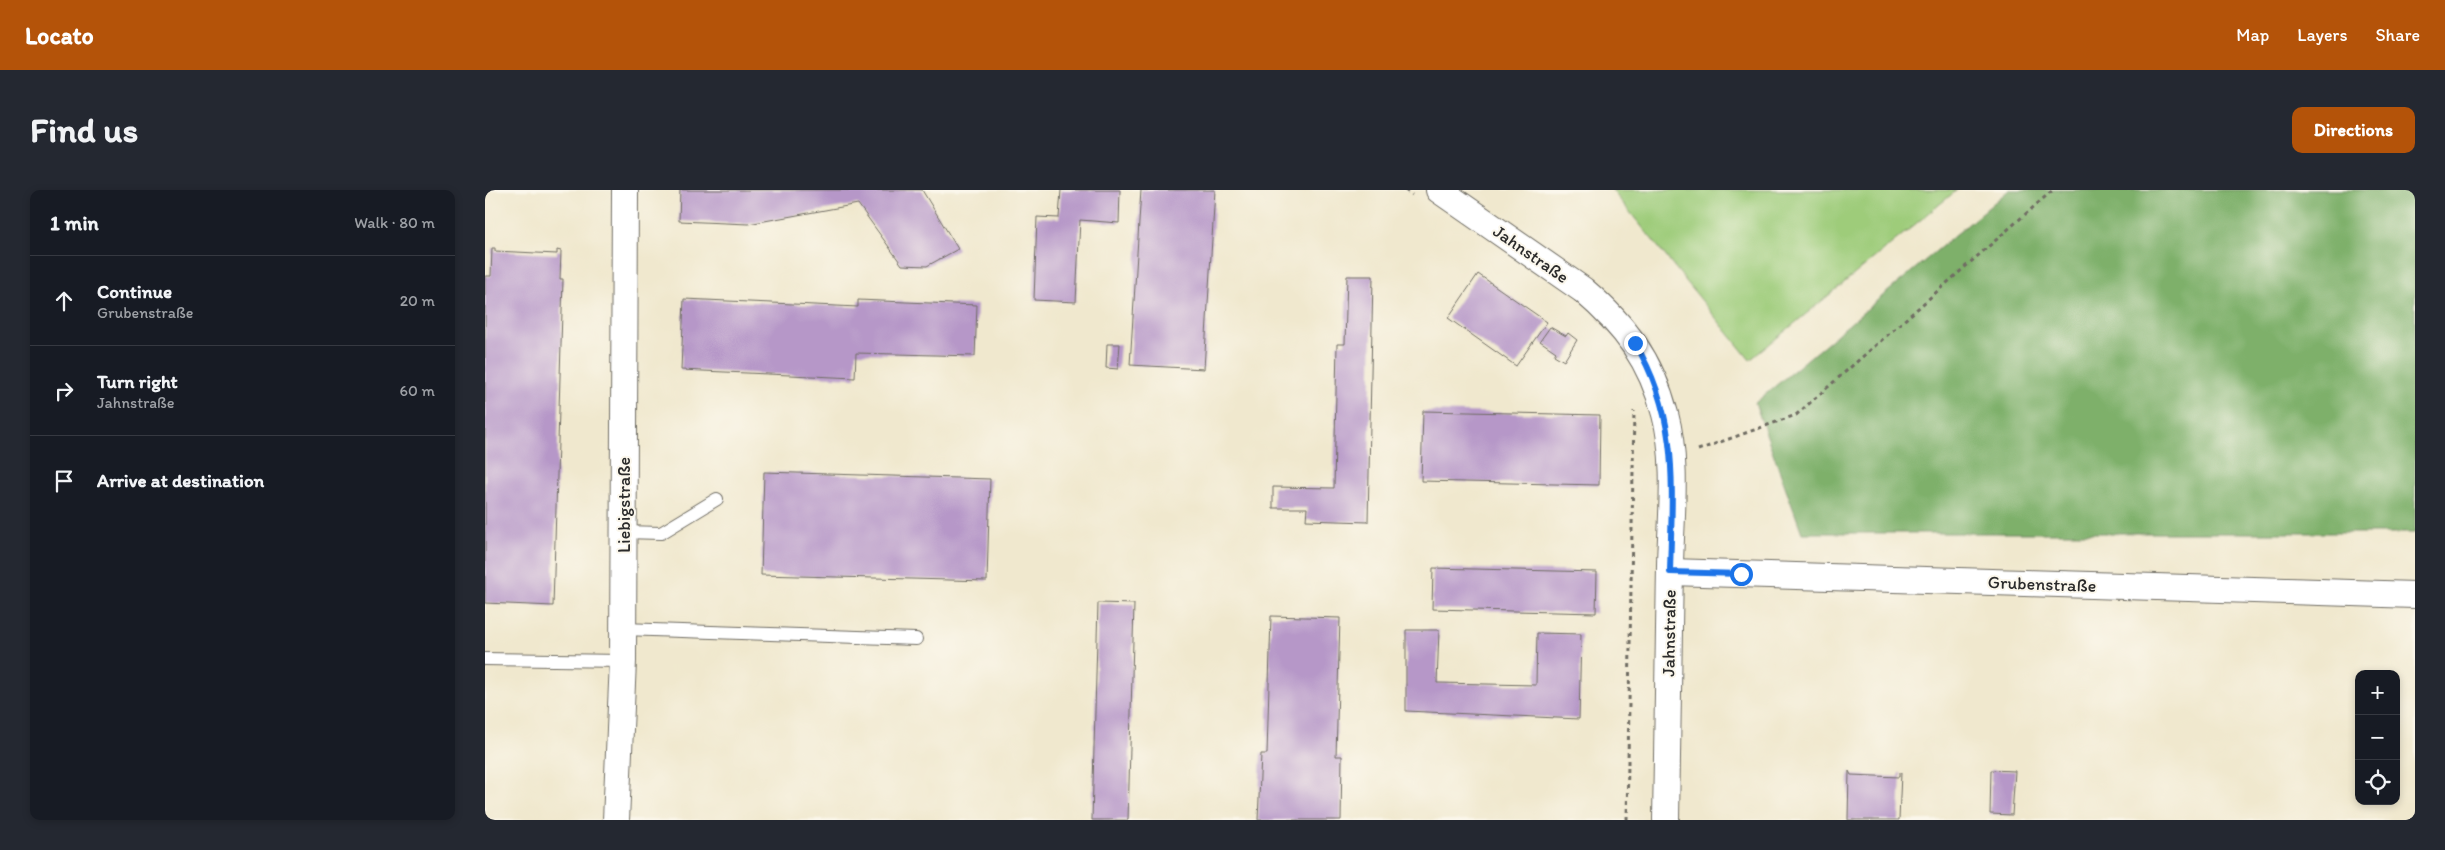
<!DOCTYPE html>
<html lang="en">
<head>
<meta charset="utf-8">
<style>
	body { margin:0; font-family:Itim,sans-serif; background:#242831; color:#f1f3f6 }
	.controls { position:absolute; right:15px; bottom:15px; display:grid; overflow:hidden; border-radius:10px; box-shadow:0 2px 8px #0003 }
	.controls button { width:45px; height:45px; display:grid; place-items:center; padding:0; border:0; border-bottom:1px solid #363941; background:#171b24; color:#f1f3f6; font:25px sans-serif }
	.stop { position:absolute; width:15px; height:15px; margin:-11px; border:4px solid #1a73e8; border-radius:50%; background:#fff }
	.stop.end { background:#1a73e8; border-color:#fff; box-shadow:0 1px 5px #0008 }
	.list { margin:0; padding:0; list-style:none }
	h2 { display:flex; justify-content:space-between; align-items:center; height:65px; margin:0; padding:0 20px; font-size:21px }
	h2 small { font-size:16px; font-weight:400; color:#9ea1a6 }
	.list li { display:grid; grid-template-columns:32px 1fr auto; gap:15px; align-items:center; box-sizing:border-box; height:90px; padding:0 20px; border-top:1px solid #363941 }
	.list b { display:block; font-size:19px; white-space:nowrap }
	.list p { margin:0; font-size:16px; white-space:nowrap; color:#9ea1a6 }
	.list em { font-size:16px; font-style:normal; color:#9ea1a6 }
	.icon { flex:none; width:28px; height:28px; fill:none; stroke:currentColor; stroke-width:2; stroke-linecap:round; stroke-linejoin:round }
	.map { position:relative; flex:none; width:1930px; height:630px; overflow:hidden; border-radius:10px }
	header { display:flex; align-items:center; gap:30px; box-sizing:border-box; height:70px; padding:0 25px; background:#b45309; color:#fff }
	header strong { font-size:24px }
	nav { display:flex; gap:28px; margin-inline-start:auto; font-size:18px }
	.intro { display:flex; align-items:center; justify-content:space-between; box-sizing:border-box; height:120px; padding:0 30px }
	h1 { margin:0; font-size:35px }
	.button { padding:12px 22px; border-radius:10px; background:#b45309; color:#fff; font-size:18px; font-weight:700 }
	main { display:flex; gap:30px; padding:0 30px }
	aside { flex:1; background:#171b24; border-radius:10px; box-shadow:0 2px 8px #0003 }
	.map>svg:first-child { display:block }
</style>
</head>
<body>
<header>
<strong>Locato</strong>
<nav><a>Map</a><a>Layers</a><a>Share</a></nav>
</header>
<div class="intro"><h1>Find us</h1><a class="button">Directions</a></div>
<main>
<aside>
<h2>1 min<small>Walk · 80 m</small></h2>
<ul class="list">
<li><svg class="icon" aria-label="ahead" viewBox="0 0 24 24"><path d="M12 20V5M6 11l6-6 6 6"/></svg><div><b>Continue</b><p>Grubenstraße</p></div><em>20 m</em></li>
<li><svg class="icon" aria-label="right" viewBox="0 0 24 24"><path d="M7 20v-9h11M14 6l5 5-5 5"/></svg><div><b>Turn right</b><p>Jahnstraße</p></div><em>60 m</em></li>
<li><svg class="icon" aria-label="arrive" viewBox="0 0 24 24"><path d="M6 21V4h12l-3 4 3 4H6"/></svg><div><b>Arrive at destination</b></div></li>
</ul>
</aside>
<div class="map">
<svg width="1930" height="630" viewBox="0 0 1930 630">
	<rect width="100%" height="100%" fill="#fbf7ec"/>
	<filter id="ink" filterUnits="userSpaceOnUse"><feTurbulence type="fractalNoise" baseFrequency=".02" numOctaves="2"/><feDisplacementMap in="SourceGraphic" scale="10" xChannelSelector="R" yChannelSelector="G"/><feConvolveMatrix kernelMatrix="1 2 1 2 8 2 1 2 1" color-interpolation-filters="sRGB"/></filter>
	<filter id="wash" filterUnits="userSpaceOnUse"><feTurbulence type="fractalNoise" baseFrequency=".0096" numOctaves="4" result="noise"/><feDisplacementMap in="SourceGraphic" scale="20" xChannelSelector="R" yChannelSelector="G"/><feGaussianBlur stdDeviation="1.12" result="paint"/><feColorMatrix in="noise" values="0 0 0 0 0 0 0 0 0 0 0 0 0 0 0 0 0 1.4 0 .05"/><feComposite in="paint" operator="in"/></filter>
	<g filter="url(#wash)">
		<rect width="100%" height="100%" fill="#f0e8ce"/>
		<polygon fill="#9ecc7a" stroke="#647c52" points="1127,0 1472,0 1265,170"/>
		<polygon fill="#7eb06a" stroke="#546e4a" points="1524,0 1930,0 1930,343 1317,343 1270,213"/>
		<g id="blocks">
			<g fill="#b697c8">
				<polygon points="195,0 437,0 473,59 442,76 417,75 373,14 263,34 194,31"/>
				<polygon points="576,0 635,0 634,33 595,30 591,112 549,110 552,27 574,28"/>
				<polygon points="656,0 730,0 719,179 645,175"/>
				<polygon points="7,58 10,58 10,61 72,64 72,60 76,61 75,89 78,89 68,416 0,413 0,86 6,86"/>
				<polygon points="993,84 1062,132 1031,176 963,128"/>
				<polygon points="862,86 888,86 883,332 821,330 822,318 788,318 788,297 849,298 852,154 860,154"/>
				<polygon points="199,109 373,117 373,110 492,115 490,166 371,163 370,188 196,180"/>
				<polygon points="1065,137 1081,146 1083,143 1092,150 1079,171 1069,165 1071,162 1055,151"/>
				<polygon points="622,154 635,154 633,179 621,178"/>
				<polygon points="938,221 1115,225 1114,295 936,291"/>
				<polygon points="279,282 505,289 502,391 276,385"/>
				<polygon points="948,378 1112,382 1111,423 947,419"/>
				<polygon points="613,413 649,414 643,630 607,630"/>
				<polygon points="786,426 855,428 851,566 857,566 856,630 773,630 776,564 782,564"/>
				<polygon points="921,440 954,440 952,493 1051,495 1052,443 1096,444 1094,529 921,521"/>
				<polygon points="1506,580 1530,581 1527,625 1505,624"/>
				<polygon points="1364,581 1366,585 1414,587 1414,583 1416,583 1414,630 1363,630"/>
			</g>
		</g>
	</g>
	<g filter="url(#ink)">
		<use href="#blocks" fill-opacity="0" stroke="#706d64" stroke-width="1"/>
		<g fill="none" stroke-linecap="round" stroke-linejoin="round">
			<g stroke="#706d64" stroke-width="14">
				<g id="service">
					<polyline points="139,342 176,343 232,309"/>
					<polyline points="138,439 431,449"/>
					<polyline points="0,469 138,471"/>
				</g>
			</g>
			<g stroke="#706d64" stroke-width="28">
				<g id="minor">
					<path d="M954,0l144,100c42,36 68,70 82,124 13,48 6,103 5,151 -2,85 -3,170 -4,255"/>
					<polyline points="1185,382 1930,405"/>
					<polyline points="131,630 138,471 140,0"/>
				</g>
			</g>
			<g stroke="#706d64" stroke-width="3" stroke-dasharray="4 4" stroke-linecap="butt">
				<polyline points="920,0 927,5"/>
				<polyline points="1213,260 1311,225 1568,0"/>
				<polyline points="1142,630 1149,221"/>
			</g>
			<use href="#service" stroke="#fff" stroke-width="12"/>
			<use href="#minor" stroke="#fff" stroke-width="26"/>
		</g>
	</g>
	<g fill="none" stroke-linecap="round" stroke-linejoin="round" filter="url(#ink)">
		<path stroke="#1a73e8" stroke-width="6" d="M1150,153c45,76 37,144 35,229l71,2"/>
	</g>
	<g text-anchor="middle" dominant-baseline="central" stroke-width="4" stroke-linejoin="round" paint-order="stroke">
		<g font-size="18" fill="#2b2b2b" stroke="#fbf7ec">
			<text transform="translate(1046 64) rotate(35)">Jahnstraße</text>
			<text transform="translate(139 315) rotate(-90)">Liebigstraße</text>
			<text transform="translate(1557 394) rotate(2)">Grubenstraße</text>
			<text transform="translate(1184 443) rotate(-89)">Jahnstraße</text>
		</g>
	</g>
</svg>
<div class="controls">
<button>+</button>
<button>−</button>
<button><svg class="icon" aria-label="locate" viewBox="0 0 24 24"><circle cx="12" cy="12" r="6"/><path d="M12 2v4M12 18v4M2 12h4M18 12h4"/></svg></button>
</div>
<div class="stop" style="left:1256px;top:384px"></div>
<div class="stop end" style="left:1150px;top:153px"></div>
</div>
</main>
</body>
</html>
